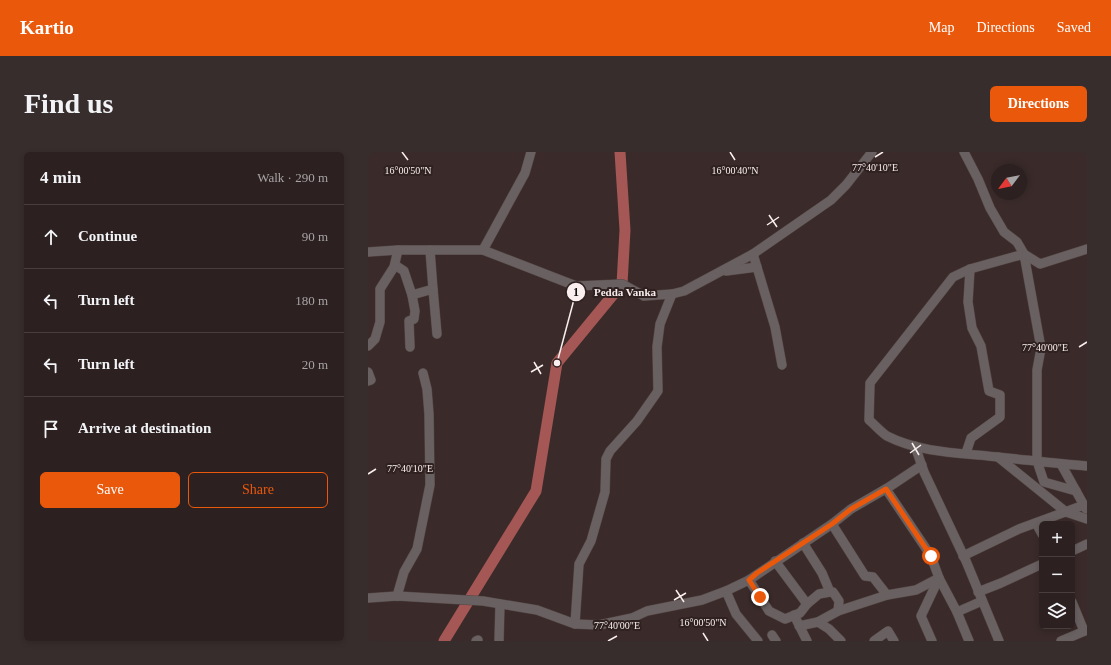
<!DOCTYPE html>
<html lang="en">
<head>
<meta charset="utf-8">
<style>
	body { margin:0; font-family:Georgia,serif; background:#382d2d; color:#f1f3f6 }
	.controls { position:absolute; right:12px; bottom:12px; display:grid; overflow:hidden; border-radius:6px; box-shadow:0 2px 6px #0003 }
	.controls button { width:36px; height:36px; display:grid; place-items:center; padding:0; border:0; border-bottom:1px solid #483e3e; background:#2c2020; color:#f1f3f6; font:20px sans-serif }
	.compass { position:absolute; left:623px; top:12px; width:36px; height:36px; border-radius:50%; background:#2c2020; box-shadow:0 2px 6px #0003; rotate:238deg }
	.stop { position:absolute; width:12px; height:12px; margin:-9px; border:3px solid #ea580c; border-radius:50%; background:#fff }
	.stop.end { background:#ea580c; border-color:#fff; box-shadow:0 1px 4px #0008 }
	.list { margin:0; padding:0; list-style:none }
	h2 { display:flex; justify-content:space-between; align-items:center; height:52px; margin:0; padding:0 16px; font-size:17px }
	h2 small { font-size:13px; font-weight:400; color:#a6a3a5 }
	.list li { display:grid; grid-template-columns:26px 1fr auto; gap:12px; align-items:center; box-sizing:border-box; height:64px; padding:0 16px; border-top:1px solid #483e3e }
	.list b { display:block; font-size:15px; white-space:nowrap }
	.list em { font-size:13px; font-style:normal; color:#a6a3a5 }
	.actions { display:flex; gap:8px; padding:12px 16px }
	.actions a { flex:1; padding:9px 0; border:1px solid #ea580c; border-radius:6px; text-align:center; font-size:14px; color:#ea580c }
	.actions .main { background:#ea580c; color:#fff }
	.icon { flex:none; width:22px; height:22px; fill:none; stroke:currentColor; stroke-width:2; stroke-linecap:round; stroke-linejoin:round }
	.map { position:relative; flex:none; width:719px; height:489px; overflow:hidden; border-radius:6px }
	header { display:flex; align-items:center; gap:24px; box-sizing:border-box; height:56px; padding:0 20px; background:#ea580c; color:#fff }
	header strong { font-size:19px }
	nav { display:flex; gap:22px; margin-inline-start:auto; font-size:14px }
	.intro { display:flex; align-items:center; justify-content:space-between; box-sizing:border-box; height:96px; padding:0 24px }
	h1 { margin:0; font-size:28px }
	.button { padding:10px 18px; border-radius:6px; background:#ea580c; color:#fff; font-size:14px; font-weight:700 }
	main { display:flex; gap:24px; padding:0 24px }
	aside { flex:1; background:#2c2020; border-radius:6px; box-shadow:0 2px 6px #0003 }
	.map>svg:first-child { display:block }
</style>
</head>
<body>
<header>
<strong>Kartio</strong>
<nav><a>Map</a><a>Directions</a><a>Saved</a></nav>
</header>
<div class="intro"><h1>Find us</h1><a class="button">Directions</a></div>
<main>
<aside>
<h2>4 min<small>Walk · 290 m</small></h2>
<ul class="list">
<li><svg class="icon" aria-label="ahead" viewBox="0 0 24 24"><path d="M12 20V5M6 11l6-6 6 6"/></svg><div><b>Continue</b></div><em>90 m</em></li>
<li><svg class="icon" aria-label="left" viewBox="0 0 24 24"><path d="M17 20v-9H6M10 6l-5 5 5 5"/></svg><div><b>Turn left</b></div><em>180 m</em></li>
<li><svg class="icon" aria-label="left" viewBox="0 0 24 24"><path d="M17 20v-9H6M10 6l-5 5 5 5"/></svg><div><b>Turn left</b></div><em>20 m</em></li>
<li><svg class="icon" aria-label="arrive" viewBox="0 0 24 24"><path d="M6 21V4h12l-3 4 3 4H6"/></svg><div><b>Arrive at destination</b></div></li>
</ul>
<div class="actions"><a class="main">Save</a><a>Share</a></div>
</aside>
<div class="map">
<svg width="719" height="489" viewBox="0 0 719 489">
	<rect width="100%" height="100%" fill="#3a2b2a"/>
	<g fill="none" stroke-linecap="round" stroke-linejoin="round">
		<polyline stroke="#a45754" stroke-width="11" points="76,489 168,339 189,211 254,132 257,78 252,0"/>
		<g stroke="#554645" stroke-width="10">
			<g id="minor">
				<polyline points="163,0 157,21 115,98 208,134 254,132 276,144 304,142 316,139 385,102 463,48 478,33 504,0"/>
				<polyline points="596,0 610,27 622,56 636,80 649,90 656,102 672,112 719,97"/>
				<polyline points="0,100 30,98 115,98"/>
				<polyline points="385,102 407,175 414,213"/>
				<polyline points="27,113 36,119 44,143 65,137 62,98"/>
				<polyline points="358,119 389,115"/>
				<polyline points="65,137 69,182"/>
				<polyline points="0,194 7,187 12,170 12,137 26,115 30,98"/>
				<polyline points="42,195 41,169 46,167 47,159 44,143"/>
				<polyline points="0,220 3,228 0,229"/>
				<polyline points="547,294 556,320 598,409 631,489"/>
				<polyline points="598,301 603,286 632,265 632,243 621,239 613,194 604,176 600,150 602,117"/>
				<polyline points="630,305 698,360 719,367"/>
				<polyline points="693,312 718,357"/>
				<polyline points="518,337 563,404 571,426 548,438 519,443"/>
				<path d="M708,339l-32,-9 -7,-21v-91l4,-22 -17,-94 -54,15 -17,8 -83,106 -1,37c6,5 12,12 18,16 33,17 75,17 111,21 30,3 59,7 89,9"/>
				<polyline points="668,371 674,382"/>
				<polyline points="464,372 497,424 505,425 519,443 470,459 450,470 461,477 473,489"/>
				<polyline points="435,391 454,421 462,440 451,442 439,452"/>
				<polyline points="704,399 719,392"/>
				<polyline points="595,404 651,377 716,353"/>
				<polyline points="571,426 589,460"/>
				<polyline points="381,428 401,459 417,467 432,461 439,452 407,409"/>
				<polyline points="358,439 368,462 390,489"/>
				<polyline points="462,440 465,440 471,449 470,459"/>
				<polyline points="610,440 633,431 674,412"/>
				<polyline points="29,444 36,420 49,397 62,333 61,262 59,237 55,221"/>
				<polyline points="0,446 29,444 115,449 169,458 207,472 231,473 264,466 279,459 334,448 358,439 381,428 464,372 483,357 521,335 554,313"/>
				<polyline points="704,450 716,479"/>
				<polyline points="426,463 439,489"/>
				<polyline points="207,472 211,412 223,389 237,340 238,307 242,299 269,269 290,239 289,195 292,172 304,142"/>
				<polyline points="431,474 450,470"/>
				<polyline points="404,483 408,489"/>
				<polyline points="108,489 110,488"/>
				<polyline points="131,489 132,452"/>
				<polyline points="506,489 520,479 526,489"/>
				<polyline points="564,489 553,464 571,426"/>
				<polyline points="601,489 589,460 614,449"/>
				<polyline points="693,489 719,478"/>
			</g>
		</g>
		<use href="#minor" stroke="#696161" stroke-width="9"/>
	</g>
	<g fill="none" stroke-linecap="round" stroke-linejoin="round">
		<polyline stroke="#ea580c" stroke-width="5" points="392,445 381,428 389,421 464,372 483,357 518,337 563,404"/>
	</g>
	<path fill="none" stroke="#f9efee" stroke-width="1.5" d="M34,0l6,8M362,0l5,8M507,5l8,-5M401,63l8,12M399,73l12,-8M711,195l8,-5M166,210l7,12M163,220l12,-7M544,291l7,12M542,301l11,-8M0,322l8,-5M308,438l8,12M306,448l12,-7M335,481l5,8M240,489l9,-5"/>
	<g font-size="10" text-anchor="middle" fill="#f9efee" stroke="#2f2120" stroke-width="4" stroke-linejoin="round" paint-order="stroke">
		<text x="507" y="19">77°40'10"E</text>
		<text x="40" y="22">16°00'50"N</text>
		<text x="367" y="22">16°00'40"N</text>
		<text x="677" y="199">77°40'00"E</text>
		<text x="42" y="320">77°40'10"E</text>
		<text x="335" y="474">16°00'50"N</text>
		<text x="249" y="477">77°40'00"E</text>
	</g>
	<path fill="none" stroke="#f9efee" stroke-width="1.5" d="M189 211L208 140"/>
	<g fill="#f9efee" stroke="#2f2120" stroke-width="1.5">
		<circle cx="189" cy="211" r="4"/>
		<circle cx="208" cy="140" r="10"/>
	</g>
	<g font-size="12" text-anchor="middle" font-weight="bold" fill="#111">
		<text x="208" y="144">1</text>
	</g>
	<g font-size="11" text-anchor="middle" font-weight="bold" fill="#f9efee" stroke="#2f2120" stroke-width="4" stroke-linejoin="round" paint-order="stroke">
		<text x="257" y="144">Pedda Vanka</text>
	</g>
</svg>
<div class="controls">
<button>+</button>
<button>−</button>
<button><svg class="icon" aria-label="layers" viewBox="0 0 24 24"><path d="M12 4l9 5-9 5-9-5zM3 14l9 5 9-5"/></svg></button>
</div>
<svg class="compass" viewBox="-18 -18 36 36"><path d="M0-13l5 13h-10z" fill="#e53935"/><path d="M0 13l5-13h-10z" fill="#a6a3a5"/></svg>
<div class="stop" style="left:563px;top:404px"></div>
<div class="stop end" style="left:392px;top:445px"></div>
</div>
</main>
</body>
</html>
